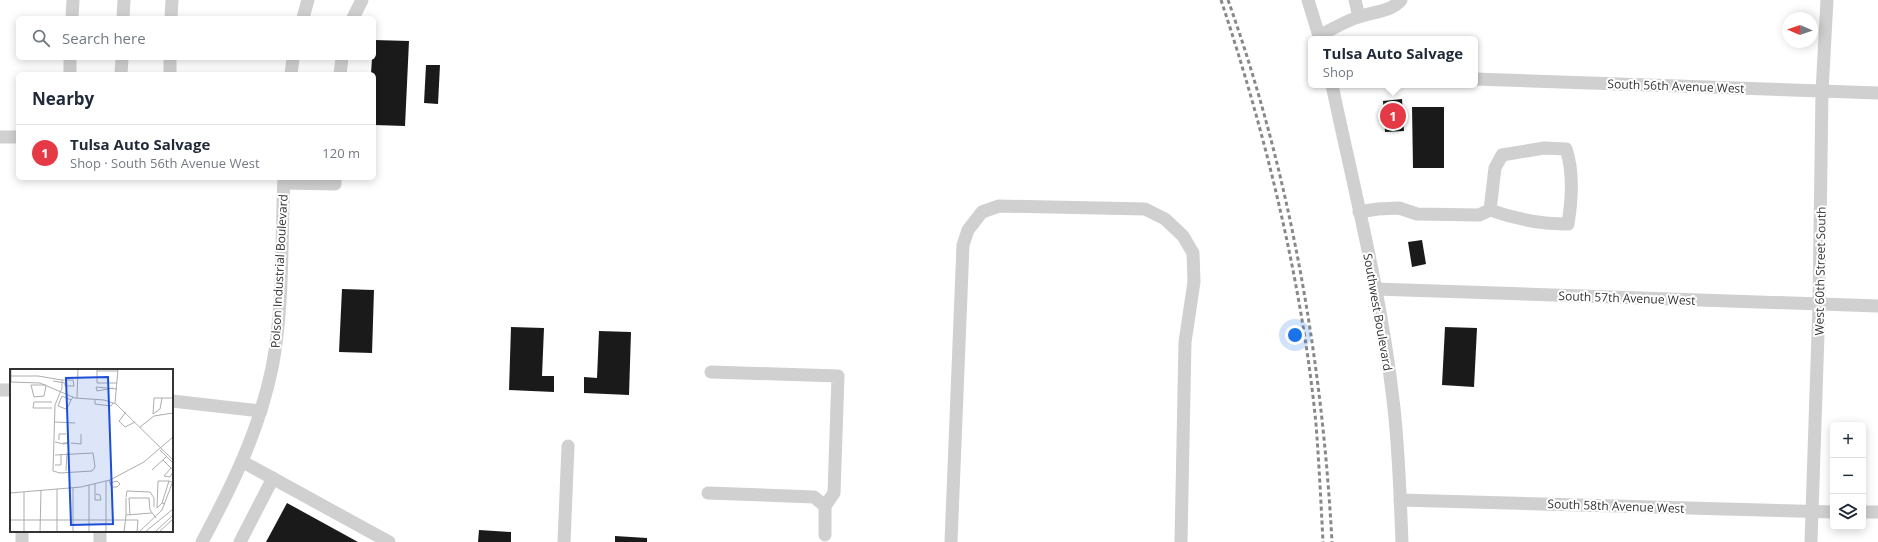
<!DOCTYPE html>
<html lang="en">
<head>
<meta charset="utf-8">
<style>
	body { margin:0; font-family:"Open Sans",sans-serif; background:#f6f6f7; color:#1f2937 }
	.controls { position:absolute; right:12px; bottom:12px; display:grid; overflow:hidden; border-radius:6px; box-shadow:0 2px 10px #0003 }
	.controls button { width:36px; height:36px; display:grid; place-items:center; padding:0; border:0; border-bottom:1px solid #e0e1e3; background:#fff; color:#1f2937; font:20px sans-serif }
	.compass { position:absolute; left:1782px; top:12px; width:36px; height:36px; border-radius:50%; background:#fff; box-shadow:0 2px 10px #0003; rotate:272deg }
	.you { position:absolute; left:1295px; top:335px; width:14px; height:14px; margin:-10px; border:3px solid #fff; border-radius:50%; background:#1a73e8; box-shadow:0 0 0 6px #1a73e833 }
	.badge { display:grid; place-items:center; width:26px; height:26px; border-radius:50%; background:#e63946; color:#fff; font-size:13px; font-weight:700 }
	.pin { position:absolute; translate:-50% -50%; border:2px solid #fff; box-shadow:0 1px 4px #0006 }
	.popup { position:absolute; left:1308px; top:36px; width:170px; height:52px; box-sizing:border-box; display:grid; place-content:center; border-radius:6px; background:#fff; filter:drop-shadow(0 1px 3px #0005); font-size:13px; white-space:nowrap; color:#747a83 }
	.popup b { font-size:15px; color:#1f2937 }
	.popup::after { content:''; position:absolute; left:50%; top:100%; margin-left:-8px; border:8px solid transparent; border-top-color:#fff }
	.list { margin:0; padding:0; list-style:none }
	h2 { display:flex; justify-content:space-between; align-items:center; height:52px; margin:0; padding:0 16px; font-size:17px }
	h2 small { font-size:13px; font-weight:400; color:#747a83 }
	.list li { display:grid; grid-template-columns:26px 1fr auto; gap:12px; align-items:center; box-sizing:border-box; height:56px; padding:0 16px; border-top:1px solid #e0e1e3 }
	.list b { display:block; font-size:15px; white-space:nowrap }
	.list p { margin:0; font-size:13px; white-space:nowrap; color:#747a83 }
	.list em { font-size:13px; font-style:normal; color:#747a83 }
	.icon { flex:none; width:22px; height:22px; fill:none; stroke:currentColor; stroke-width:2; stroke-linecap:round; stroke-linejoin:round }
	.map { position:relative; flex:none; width:1878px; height:542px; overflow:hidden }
	.search { position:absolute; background:#fff; box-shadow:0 2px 10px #0003; left:16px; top:16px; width:360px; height:44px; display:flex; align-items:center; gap:10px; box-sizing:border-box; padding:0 14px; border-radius:6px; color:#747a83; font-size:15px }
	.panel { position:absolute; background:#fff; box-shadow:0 2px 10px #0003; left:16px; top:72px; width:360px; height:108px; border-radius:6px }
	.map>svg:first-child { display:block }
</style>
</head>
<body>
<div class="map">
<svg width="1878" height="542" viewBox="0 0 1878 542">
	<rect width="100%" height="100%" fill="#fff"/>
	<g fill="#1a1a1a">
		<polygon points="374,40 409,41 405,126 374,125 374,74 371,74 372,58 374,58"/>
		<polygon points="426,65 440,65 438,104 424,103"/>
		<polygon points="1402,99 1404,131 1385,132 1383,101"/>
		<polygon points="1412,107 1444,107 1444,168 1413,168"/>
		<polygon points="1422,240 1426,264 1412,267 1408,242"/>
		<polygon points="342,289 374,290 372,353 339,352"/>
		<polygon points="511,327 544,328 542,376 554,376 554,392 509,390"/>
		<polygon points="1445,327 1477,328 1474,387 1442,385"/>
		<polygon points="599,331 631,332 629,395 584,393 584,377 597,378"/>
		<polygon points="287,503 358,542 266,542"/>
		<polygon points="479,530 511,532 511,542 478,542"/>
		<polygon points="615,536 647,538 647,542 615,542"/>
	</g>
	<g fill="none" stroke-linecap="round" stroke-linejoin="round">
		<g stroke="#d0d0d0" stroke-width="13">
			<polyline points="1308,0 1320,39"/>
			<polyline points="1355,0 1359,17"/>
			<polyline points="72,18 73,0"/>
			<polyline points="123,18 124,0"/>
			<polyline points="171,18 172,0"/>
			<polyline points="303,18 308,0"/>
			<polyline points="353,18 362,0"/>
			<path d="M1319,36c13,-7 25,-14 39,-19 14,-5 33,-5 43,-17"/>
			<polyline points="70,74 70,58"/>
			<polyline points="121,74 122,58"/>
			<polyline points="170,74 170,58"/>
			<polyline points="291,74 293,58"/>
			<polyline points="340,74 342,58"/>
			<polyline points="1475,79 1878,93"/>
			<path d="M1332,85c22,104 49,209 61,315 6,47 7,95 9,142"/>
			<polyline points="0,137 18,137"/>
			<polyline points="284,183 335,184 335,178"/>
			<path d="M1359,212l19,-3 21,-1 18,6 62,1 11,-5c25,9 52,14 78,14 4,-25 6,-52 -2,-75l-22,-1 -42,7 -7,13 -5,42"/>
			<polyline points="1375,289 1878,306"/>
			<polyline points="711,372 838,376 834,493 825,506"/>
			<polyline points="0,390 11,390"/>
			<polyline points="172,401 261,411"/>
			<polyline points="243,462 389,542"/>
			<polyline points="708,493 814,497 825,506 825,535"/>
			<polyline points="1400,500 1833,512"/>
			<polyline points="1863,512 1878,512"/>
			<polyline points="22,542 22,531"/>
			<polyline points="100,542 100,531"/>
			<path d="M202,542c30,-56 57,-111 70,-174 12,-61 9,-128 12,-190"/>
			<polyline points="240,542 273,478"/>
			<polyline points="564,542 568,446"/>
			<polyline points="951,542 963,245 968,230 982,212 999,206 1145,209 1165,219 1183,236 1193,253 1194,282 1185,342 1181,542"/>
			<polyline points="1811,542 1819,304 1822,92 1827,0"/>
		</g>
		<g stroke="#888" stroke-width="3" stroke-dasharray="4 3" stroke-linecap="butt">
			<path d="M1221,0c45,135 81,283 95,424 3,39 5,79 7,118"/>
			<path d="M1228,0c62,174 94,358 104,542"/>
		</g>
	</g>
	<g text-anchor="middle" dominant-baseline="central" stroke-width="4" stroke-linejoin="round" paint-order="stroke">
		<g font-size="12" fill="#333" stroke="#fff">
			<text transform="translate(1676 86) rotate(2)">South 56th Avenue West</text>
			<text transform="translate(279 271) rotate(-87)">Polson Industrial Boulevard</text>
			<text transform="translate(1820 271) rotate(-89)">West 60th Street South</text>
			<text transform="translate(1627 298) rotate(2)">South 57th Avenue West</text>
			<text transform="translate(1378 312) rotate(80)">Southwest Boulevard</text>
			<text transform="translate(1616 506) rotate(2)">South 58th Avenue West</text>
		</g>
	</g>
	<g transform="translate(10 369)">
		<rect width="163" height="163" fill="#fff"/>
		<path fill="none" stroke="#adadad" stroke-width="1" d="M87,0v14h20M87,2h21M1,7h27l24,4v8l-7,17 -2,66 7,2 32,-2 3,-4 -2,-14 -38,2M43,12l12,2v3h9l-1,-6h-11M0,13l30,1 35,15 29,2 12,4 57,56M1,13v-13M21,16l3,12 10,-1 2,-10M21,16h15M103,19l-16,3 -1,-4 21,2M67,29l1,-29M152,29l-2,11 -7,5 1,-16h19M61,31l-9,-4 -4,10 8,3h1l4,-9 2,-3M85,31v4l16,2 2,-3M42,33h-18l-1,6h19M105,34l3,-34M116,43l-7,9 6,6 10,-5M45,53l20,1M130,58l14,-11 19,-3M49,71v-6h7M45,73l9,2 4,-1h-5M61,74l10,1v-10M150,81l13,13M153,91l10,10M45,96h6v-11M161,99l-7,8 6,1 3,-5M142,101l14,-13M56,102l1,-18M99,111l2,6 1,1h5l3,-3 -3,-3 -7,2M96,112v51M85,115v16h6l-1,-5 -4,-1M63,119v44M47,120v43M14,123v40M0,124l71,-6 29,-7 34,-18 29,-25M116,128l1,-6 23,1 4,6v9M152,134l-5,5 1,-27h11M155,135l-3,-1 7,-22 3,1M116,146v-17M120,146l-1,-17h20l1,12 6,8M0,151h128l-1,12M30,163l1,-42M79,163v-47M114,163l2,-17 26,-2M129,163l23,-22 11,-29M135,163l28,-23M145,163l18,-17M149,163l14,-13"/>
		<path fill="#1d4ed8" fill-opacity="0.15" stroke="#1d4ed8" stroke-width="2" d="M98,8l5,147 -42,1 -5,-147z"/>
		<rect width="163" height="163" fill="none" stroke="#333" stroke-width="2"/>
	</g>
</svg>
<div class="controls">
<button>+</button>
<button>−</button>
<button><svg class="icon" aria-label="layers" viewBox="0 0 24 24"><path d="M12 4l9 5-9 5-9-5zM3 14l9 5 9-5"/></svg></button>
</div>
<svg class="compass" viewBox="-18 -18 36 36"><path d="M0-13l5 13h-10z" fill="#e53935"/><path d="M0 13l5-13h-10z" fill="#747a83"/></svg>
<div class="you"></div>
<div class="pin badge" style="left:1393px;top:116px">1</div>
<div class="popup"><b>Tulsa Auto Salvage</b>Shop</div>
<div class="search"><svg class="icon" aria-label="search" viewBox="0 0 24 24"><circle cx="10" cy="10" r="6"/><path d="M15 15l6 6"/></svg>Search here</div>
<section class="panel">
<h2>Nearby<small></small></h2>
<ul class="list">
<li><span class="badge">1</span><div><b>Tulsa Auto Salvage</b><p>Shop · South 56th Avenue West</p></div><em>120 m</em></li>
</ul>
</section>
</div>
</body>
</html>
